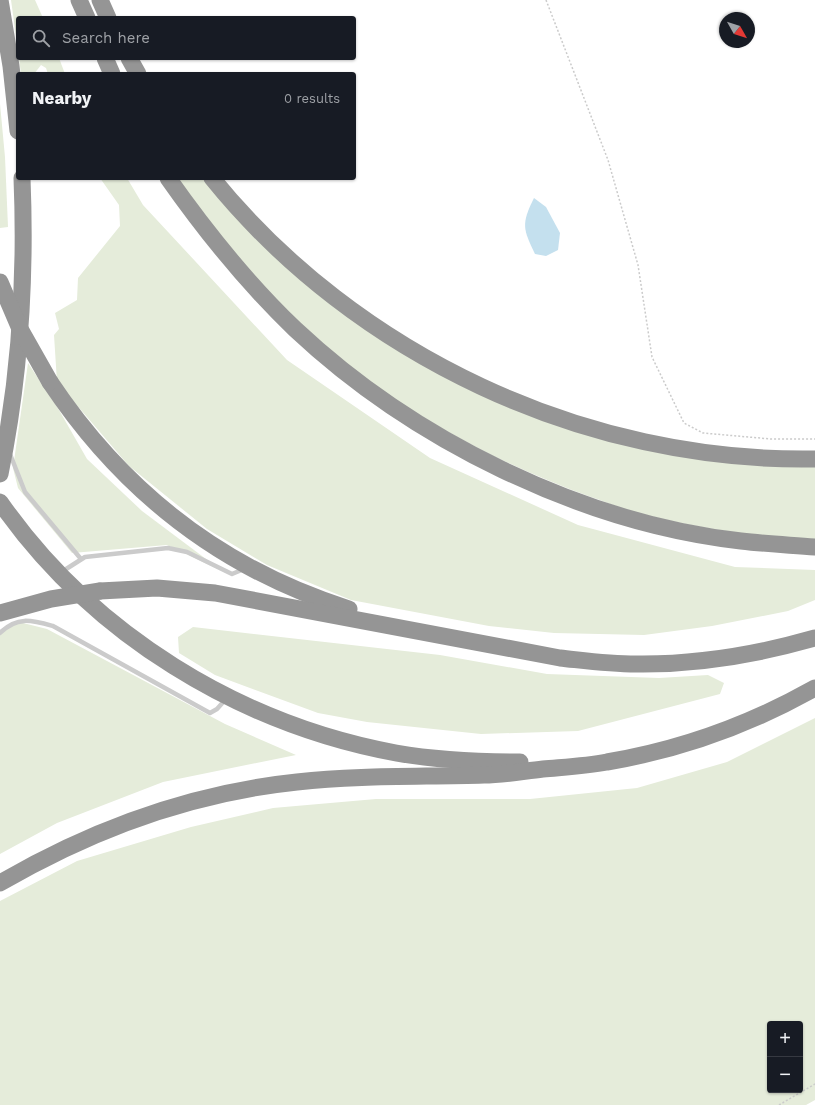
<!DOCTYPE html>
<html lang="en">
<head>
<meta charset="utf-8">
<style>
	body { margin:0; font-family:"Work Sans",sans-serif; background:#242831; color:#f1f3f6 }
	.controls { position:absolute; right:12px; bottom:12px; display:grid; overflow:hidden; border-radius:4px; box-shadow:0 1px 3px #0004 }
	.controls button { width:36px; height:36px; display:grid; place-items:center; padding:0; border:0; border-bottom:1px solid #363941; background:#171b24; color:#f1f3f6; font:20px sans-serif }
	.compass { position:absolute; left:719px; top:12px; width:36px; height:36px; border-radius:50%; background:#171b24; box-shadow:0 1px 3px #0004; rotate:129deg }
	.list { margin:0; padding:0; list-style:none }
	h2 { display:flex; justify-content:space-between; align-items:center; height:52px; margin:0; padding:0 16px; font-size:17px }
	h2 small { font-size:13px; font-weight:400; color:#9ea1a6 }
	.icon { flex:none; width:22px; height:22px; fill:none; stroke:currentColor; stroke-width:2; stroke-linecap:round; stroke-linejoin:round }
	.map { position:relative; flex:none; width:815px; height:1105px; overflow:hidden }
	.search { position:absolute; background:#171b24; box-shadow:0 1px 3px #0004; left:16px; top:16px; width:340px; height:44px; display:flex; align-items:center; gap:10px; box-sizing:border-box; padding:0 14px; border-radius:4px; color:#9ea1a6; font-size:15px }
	.panel { position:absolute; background:#171b24; box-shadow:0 1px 3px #0004; left:16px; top:72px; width:340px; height:108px; border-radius:4px }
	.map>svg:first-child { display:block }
</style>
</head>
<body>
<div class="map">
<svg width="815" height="1105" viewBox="0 0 815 1105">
	<rect width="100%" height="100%" fill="#fff"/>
	<g fill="#e5ecda" fill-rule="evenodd">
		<polygon points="11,0 35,0 43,18 18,18 18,50"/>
		<polygon points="19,58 59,58 65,74 48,74 46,68 41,65 34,74 21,74"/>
		<polygon points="0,104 5,157 8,227 0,228"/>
		<polygon points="100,178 127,178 143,205 287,360 430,458 578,525 735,567 815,570 815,600 788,611 712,626 644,635 554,633 489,626 351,600 267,565 207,529 129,466 57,382 54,335 59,329 55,313 77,300 78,278 120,226 119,205"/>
		<path d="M177,178h27l99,103 269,149 243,34v79c-60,-7 -119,-15 -177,-30 -16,-4 -32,-11 -47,-16 -115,-41 -224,-105 -310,-192 -39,-39 -71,-83 -104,-127z"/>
		<polygon points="28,363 59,410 87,459 142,511 222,571 167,545 72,553 18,488 13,468"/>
		<polygon points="19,622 47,629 225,724 296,755 163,782 57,823 0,854 0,631"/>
		<polygon points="193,627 440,655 547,674 659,678 708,675 724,683 720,694 578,731 481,734 367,722 318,713 215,675 179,653 178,637"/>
		<path d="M815,718v382l-9,5h-806v-204l77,-40 114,-34 82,-19 103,-9h154l107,-11 90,-26zM770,1024h30v66h-30z"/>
	</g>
	<path fill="#c4e0ee" d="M534,198l12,9 14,26 -2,17 -12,6 -11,-2c-12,-25 -14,-30 -1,-56z"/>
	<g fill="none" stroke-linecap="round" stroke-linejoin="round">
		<g stroke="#cbcbcb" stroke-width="1.5" stroke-dasharray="2 2" stroke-linecap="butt">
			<polyline points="546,0 608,160 638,265 652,357 684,423 703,433 771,439 815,439"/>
			<polyline points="779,1105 815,1084"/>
		</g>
		<g stroke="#cbcbcb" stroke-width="4.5">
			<polyline points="10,454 25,492 81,559"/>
			<polyline points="63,571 85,557 168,548 187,552 232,574 244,569"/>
			<path d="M0,633c17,-17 31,-13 53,-7l157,87 7,-4 8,-9"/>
		</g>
		<g stroke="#959595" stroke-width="17">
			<polyline points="0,0 11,66 18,131"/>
			<polyline points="79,0 87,18"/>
			<polyline points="100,0 108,18"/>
			<polyline points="105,58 112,74"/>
			<polyline points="129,58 138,74"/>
			<path d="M168,178c38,54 79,105 127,151 117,110 286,194 446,212 25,3 50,4 74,6"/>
			<path d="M212,178c144,178 374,285 603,281"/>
			<path d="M50,382c74,111 172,187 299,227"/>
			<path d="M0,474c20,-97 26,-197 22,-296"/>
			<path d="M0,502c92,132 239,222 396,251 41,7 83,9 124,9"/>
			<path d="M100,591l57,-3 58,5 345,65c28,3 55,7 83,6 58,0 116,-10 172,-26"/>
			<path d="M0,883c91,-53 191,-90 297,-101 62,-7 125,-5 187,-7 20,0 40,-4 59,-6 22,-2 43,-3 64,-7 72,-12 144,-38 208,-74"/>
		</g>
		<g stroke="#959595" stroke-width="17">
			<polyline points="0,282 20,329 50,382"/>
			<polyline points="0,613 51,599 100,591"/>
		</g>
	</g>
</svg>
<div class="controls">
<button>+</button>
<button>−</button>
</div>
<svg class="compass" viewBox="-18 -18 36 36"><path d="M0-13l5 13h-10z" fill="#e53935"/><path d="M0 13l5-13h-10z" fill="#9ea1a6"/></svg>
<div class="search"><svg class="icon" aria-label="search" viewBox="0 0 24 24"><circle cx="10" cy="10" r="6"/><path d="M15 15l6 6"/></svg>Search here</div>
<section class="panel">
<h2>Nearby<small>0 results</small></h2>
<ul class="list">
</ul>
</section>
</div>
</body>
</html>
